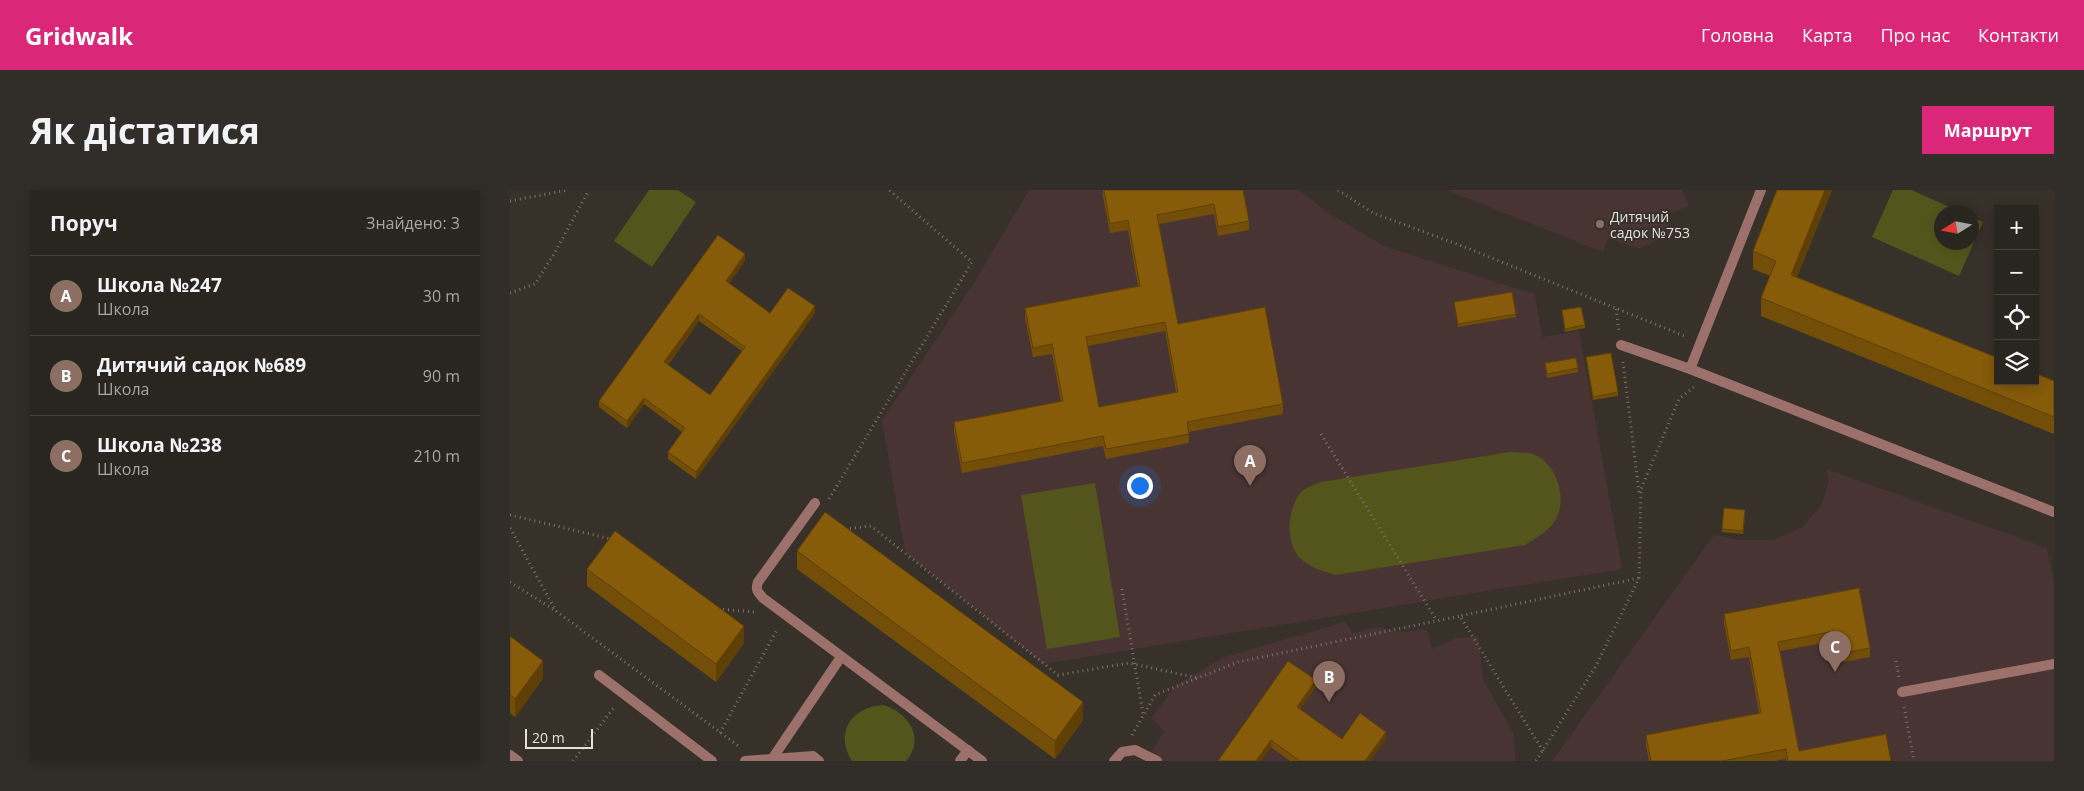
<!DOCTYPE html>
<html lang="uk">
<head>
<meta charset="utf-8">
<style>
	body { margin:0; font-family:"Open Sans",sans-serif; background:#312d28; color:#f1f3f6 }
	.controls { position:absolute; right:15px; top:15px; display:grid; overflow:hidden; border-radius:0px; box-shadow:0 2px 12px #0003 }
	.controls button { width:45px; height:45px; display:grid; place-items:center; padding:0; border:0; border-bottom:1px solid #45423d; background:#29251f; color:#f1f3f6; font:25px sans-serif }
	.compass { position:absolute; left:1424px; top:15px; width:45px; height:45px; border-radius:50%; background:#29251f; box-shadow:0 2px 12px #0003; rotate:259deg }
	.scale { position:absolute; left:15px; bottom:12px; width:68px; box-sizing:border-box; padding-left:5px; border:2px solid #e3dfda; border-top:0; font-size:14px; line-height:18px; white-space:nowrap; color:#e3dfda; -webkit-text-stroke:4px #373129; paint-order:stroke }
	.you { position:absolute; left:629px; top:295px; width:18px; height:18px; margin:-12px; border:4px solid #fff; border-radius:50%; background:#1a73e8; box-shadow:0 0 0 8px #1a73e833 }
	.badge { display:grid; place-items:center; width:32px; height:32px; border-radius:50%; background:#db2777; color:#fff; font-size:16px; font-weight:700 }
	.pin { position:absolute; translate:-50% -41px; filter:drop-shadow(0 1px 2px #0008) }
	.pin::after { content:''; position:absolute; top:26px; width:18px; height:15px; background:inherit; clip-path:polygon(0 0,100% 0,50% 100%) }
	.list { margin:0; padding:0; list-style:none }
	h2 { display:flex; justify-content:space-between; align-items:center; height:65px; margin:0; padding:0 20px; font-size:21px }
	h2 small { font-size:16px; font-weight:400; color:#a5a5a4 }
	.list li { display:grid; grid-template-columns:32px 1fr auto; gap:15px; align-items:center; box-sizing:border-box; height:80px; padding:0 20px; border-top:1px solid #45423d }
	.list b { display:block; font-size:19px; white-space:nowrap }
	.list p { margin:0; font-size:16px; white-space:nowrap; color:#a5a5a4 }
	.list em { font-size:16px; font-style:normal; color:#a5a5a4 }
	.icon { flex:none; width:28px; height:28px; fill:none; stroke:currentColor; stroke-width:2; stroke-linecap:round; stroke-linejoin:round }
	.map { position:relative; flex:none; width:1544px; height:571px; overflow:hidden; border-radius:0px }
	header { display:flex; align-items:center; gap:30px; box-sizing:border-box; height:70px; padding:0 25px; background:#db2777; color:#fff }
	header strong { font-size:24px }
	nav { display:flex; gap:28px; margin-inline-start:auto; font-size:18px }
	.intro { display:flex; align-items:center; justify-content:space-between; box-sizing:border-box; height:120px; padding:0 30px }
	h1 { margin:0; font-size:35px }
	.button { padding:12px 22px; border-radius:0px; background:#db2777; color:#fff; font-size:18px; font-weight:700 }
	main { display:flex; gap:30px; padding:0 30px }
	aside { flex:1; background:#29251f; border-radius:0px; box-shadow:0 2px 12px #0003 }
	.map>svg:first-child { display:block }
</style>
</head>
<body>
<header>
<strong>Gridwalk</strong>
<nav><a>Головна</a><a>Карта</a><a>Про нас</a><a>Контакти</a></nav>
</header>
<div class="intro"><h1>Як дістатися</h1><a class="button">Маршрут</a></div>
<main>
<aside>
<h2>Поруч<small>Знайдено: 3</small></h2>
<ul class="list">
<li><span class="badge" style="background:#8d6e63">A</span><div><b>Школа №247</b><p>Школа</p></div><em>30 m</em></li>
<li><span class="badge" style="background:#8d6e63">B</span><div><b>Дитячий садок №689</b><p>Школа</p></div><em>90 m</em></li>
<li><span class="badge" style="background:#8d6e63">C</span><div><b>Школа №238</b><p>Школа</p></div><em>210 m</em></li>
</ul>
</aside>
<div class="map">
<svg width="1544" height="571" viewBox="0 0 1544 571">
	<rect width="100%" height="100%" fill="#373129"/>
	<g fill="#483433">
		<polygon points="519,0 789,0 817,22 876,57 1025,104 1032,147 1069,141 1112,379 533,474 395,362 372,230 465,91"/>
		<polygon points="937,0 1172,0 1179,16 1152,26 1161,43 1129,59 1098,48 1093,62"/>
		<polygon points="1316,279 1537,358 1544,393 1544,571 1042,571 1204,345 1230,350 1263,350 1291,338 1312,314 1319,290"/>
		<polygon points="835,432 843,443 867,437 893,442 917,439 922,459 946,448 968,446 973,489 1003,543 1006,571 636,571 654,541 641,528 666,495 714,467"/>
	</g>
	<g fill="#53551c">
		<polygon points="139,0 168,0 186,12 142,77 104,51"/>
		<polygon points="1383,0 1401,0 1451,22 1432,22 1432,52 1462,52 1462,27 1473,32 1449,86 1362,47"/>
		<path d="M1000,262c7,1 17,0 23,2 23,9 34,42 24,63 -6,13 -21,21 -32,28l-190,30c-12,-4 -25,-7 -35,-17 -15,-16 -13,-47 0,-65 4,-5 14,-8 21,-11z"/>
		<polygon points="585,293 610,447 537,459 511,305"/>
		<path d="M373,515c25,7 43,33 23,56h-54c-18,-28 -1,-54 31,-56z"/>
	</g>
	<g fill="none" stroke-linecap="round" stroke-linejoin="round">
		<g stroke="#7a746d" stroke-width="3" stroke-dasharray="1 4" stroke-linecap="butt">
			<polyline points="828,0 863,23 952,56 1177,147"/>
			<polyline points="0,11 58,0"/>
			<polyline points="0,103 25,94 44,64 79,0"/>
			<polyline points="1106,119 1109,141"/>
			<polyline points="1113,172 1129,302"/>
			<polyline points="811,244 927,431"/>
			<polyline points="319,309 462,72 379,0"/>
			<polyline points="0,325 101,349"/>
			<polyline points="0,338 46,421 230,557"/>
			<polyline points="335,339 361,336 548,485 619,473 688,488"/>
			<polyline points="0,392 46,421"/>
			<polyline points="612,399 633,524"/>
			<polyline points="208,419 244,422"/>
			<polyline points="1386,471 1389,487"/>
			<polyline points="1394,517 1404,571"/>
			<polyline points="210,543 268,438"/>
			<polyline points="622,545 645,505 728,472 950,426"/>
			<polyline points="1033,561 950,426 1129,388"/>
			<polyline points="63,571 105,516"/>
			<polyline points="1026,571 1086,476 1129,388 1131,299 1169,209 1184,197"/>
		</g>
		<g stroke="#9c706b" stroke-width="10">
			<polyline points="1111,155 1180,179 1544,322"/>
			<polyline points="1180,179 1251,0"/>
			<path d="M305,313l-57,79c-3,8 0,10 5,16l219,163"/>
			<polyline points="89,485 202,571"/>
			<polyline points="1392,502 1544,474"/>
			<polyline points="0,565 8,571"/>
			<polyline points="262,569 331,467"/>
			<polyline points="235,571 303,566 309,571"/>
			<polyline points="450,571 458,560"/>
			<polyline points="604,571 612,562 625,560 647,571"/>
		</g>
	</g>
	<g fill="#734e09" fill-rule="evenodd">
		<path d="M593,0h140l6,31v9l-31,6 -4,-22 -55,10 19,100 105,80v10l-94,18v11l-83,16 -3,-13 -141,27 -8,-41v-10l107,-20 -9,-48 -19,3 -8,-39v-10l113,-22 -10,-56 -18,3 -7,-36zM655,141l11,61 -77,15 -11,-61z"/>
		<polygon points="1267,0 1322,0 1287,87 1544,191 1544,244 1251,126 1251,108 1260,86 1243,79 1243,61"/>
		<path d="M235,71l-16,22 41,30h45l-119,166 -28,-20v-7l14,-20 -38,-28 -17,24 -28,-21v-6zM189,131l43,30 -32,44 -42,-30z"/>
		<polygon points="944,112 1006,124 1006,127 948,137"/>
		<polygon points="1052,120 1075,135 1075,138 1055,142"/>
		<polygon points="1076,167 1108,202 1108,206 1083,210"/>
		<polygon points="1035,173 1068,178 1068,182 1037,188"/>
		<polygon points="1235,323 1233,344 1212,342 1212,339"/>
		<polygon points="287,361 573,530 545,569 287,379"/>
		<polygon points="77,379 234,453 206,492 77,396"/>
		<polygon points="1349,398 1360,458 1360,467 1329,473 1325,451 1270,461 1289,561 1381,571 1276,571 1276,569 1264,571 1139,571 1136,555 1136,545 1249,523 1239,467 1221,470 1214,434 1214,424"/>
		<polygon points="0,446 33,488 5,527 0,523"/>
		<polygon points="806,497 790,519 832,549 876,548 860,571 780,571 761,557 751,571 708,571"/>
	</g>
	<g fill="#5e4007">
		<polygon points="1315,0 1322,0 1281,102 1281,85"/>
		<polygon points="235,64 235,71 216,98 216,91"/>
		<polygon points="305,116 305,123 186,289 186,282"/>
		<polygon points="189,124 189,131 154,179 154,172"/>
		<polygon points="134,208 134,214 117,238 117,231"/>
		<polygon points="234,436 234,453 206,492 206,474"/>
		<polygon points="33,471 33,488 5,527 5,509"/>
		<polygon points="806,490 806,497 787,524 787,517"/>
		<polygon points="573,512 573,530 545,569 545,551"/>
		<polygon points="876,542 876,548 860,571 855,571"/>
		<polygon points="761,550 761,557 751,571 746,571"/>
	</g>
	<g fill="#865b0a" stroke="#5e4007" fill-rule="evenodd">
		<path d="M594,0h139l6,31 -31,6 -4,-23 -57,11 21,109 87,-17 18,97 -96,18 2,12 -83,15 -3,-13 -141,27 -8,-41 109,-21 -11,-57 -19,4 -8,-40 115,-22 -12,-66 -18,4zM655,132l13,70 -79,15 -13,-70z"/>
		<polygon points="1267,0 1315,0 1281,85 1488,168 1488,191 1525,191 1525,183 1544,191 1544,227 1251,108 1266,71 1243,61"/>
		<path d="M208,45l27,19 -19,27 44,32 18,-25 27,18 -119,166 -28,-20 17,-24 -41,-30 -17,23 -28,-20zM189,124l46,33 -35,48 -46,-33z"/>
		<polygon points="1002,102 1006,124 948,134 944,112"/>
		<polygon points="1071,117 1075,135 1055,139 1052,120"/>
		<polygon points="1101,163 1108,202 1083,207 1076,167"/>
		<polygon points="1066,168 1068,178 1037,184 1035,173"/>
		<polygon points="1214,318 1235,320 1233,341 1212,339"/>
		<polygon points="315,322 573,512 545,551 287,361"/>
		<polygon points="105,341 234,436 206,474 77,379"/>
		<polygon points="1349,398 1360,458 1329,464 1325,441 1268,452 1289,561 1376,544 1381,571 1278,571 1276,559 1212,571 1141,571 1136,545 1251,523 1239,457 1221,461 1214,424"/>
		<polygon points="0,446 33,471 5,509 0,505"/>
		<polygon points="778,471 806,490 787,517 832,549 850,523 876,542 855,571 790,571 761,550 746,571 708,571"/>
	</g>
	<circle fill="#8d6e63" stroke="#373129" stroke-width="2" cx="1090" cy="34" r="5"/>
	<g text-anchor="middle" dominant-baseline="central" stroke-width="4" stroke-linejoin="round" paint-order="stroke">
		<g font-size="14" fill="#e3dfda" stroke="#373129" text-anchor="start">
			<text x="1100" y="26">Дитячий<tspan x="1100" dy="16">садок №753</tspan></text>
		</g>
	</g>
</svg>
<div class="controls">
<button>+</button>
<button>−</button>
<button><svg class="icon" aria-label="locate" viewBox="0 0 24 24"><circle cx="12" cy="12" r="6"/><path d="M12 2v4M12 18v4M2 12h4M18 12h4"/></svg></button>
<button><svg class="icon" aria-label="layers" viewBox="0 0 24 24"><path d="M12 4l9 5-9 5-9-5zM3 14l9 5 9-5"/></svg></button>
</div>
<svg class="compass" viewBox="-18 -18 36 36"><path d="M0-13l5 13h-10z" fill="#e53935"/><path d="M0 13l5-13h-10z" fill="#a5a5a4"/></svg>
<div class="scale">20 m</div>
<div class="you"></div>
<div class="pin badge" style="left:740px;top:296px;background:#8d6e63">A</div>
<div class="pin badge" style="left:819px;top:512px;background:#8d6e63">B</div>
<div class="pin badge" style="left:1325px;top:482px;background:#8d6e63">C</div>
</div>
</main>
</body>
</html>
